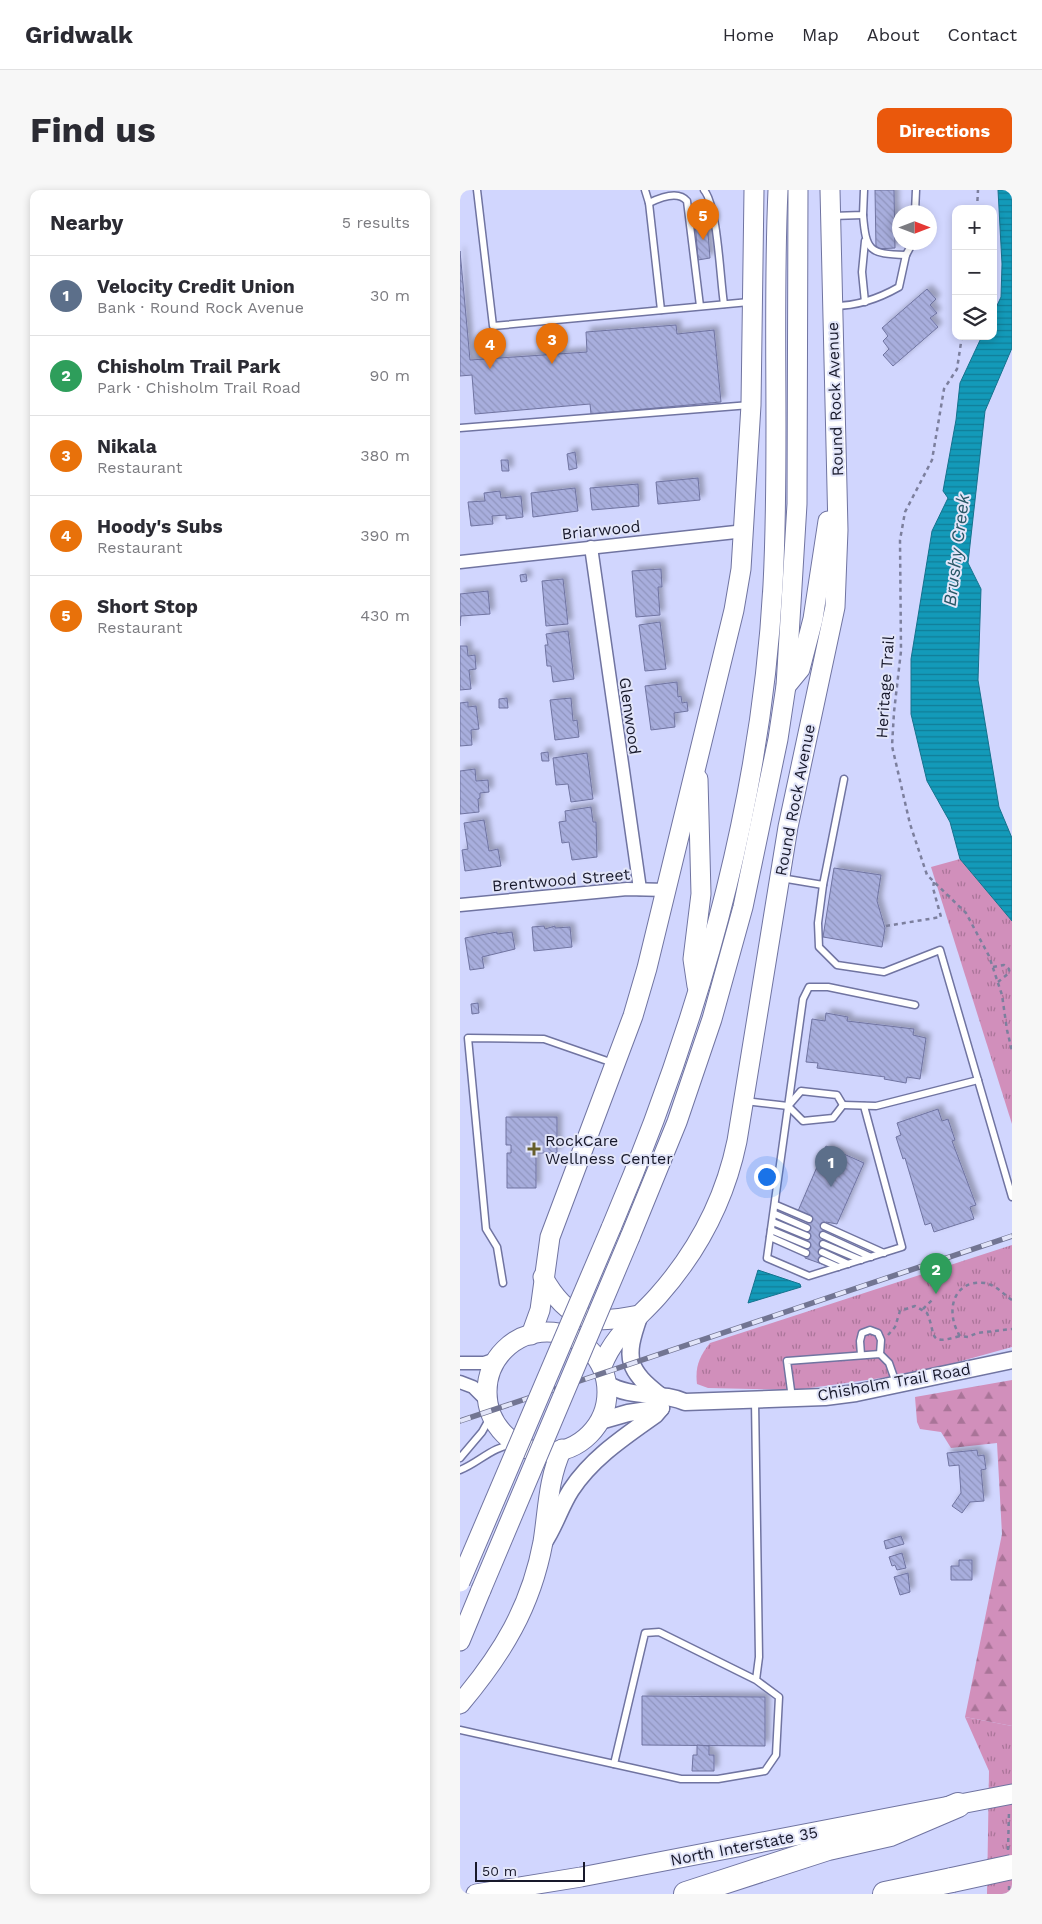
<!DOCTYPE html>
<html lang="en">
<head>
<meta charset="utf-8">
<style>
	body { margin:0; font-family:"Work Sans",sans-serif; background:#f7f7f7; color:#2b2b33 }
	.controls { position:absolute; right:15px; top:15px; display:grid; overflow:hidden; border-radius:10px; box-shadow:0 2px 8px #0003 }
	.controls button { width:45px; height:45px; display:grid; place-items:center; padding:0; border:0; border-bottom:1px solid #e1e1e2; background:#fff; color:#2b2b33; font:25px sans-serif }
	.compass { position:absolute; left:432px; top:15px; width:45px; height:45px; border-radius:50%; background:#fff; box-shadow:0 2px 8px #0003; rotate:90deg }
	.scale { position:absolute; left:15px; bottom:12px; width:110px; box-sizing:border-box; padding-left:5px; border:2px solid #18192b; border-top:0; font-size:14px; line-height:18px; white-space:nowrap; color:#18192b; -webkit-text-stroke:4px #e2e5f9; paint-order:stroke }
	.you { position:absolute; left:306px; top:986px; width:18px; height:18px; margin:-12px; border:4px solid #fff; border-radius:50%; background:#1a73e8; box-shadow:0 0 0 8px #1a73e833 }
	.badge { display:grid; place-items:center; width:32px; height:32px; border-radius:50%; background:#ea580c; color:#fff; font-size:16px; font-weight:700 }
	.pin { position:absolute; translate:-50% -41px; filter:drop-shadow(0 1px 2px #0008) }
	.pin::after { content:''; position:absolute; top:26px; width:18px; height:15px; background:inherit; clip-path:polygon(0 0,100% 0,50% 100%) }
	.list { margin:0; padding:0; list-style:none }
	h2 { display:flex; justify-content:space-between; align-items:center; height:65px; margin:0; padding:0 20px; font-size:21px }
	h2 small { font-size:16px; font-weight:400; color:#7c7c81 }
	.list li { display:grid; grid-template-columns:32px 1fr auto; gap:15px; align-items:center; box-sizing:border-box; height:80px; padding:0 20px; border-top:1px solid #e1e1e2 }
	.list b { display:block; font-size:19px; white-space:nowrap }
	.list p { margin:0; font-size:16px; white-space:nowrap; color:#7c7c81 }
	.list em { font-size:16px; font-style:normal; color:#7c7c81 }
	.icon { flex:none; width:28px; height:28px; fill:none; stroke:currentColor; stroke-width:2; stroke-linecap:round; stroke-linejoin:round }
	.map { position:relative; flex:none; width:552px; height:1704px; overflow:hidden; border-radius:10px }
	header { display:flex; align-items:center; gap:30px; box-sizing:border-box; height:70px; padding:0 25px; background:#fff; border-bottom:1px solid #e1e1e2 }
	header strong { font-size:24px }
	nav { display:flex; gap:28px; margin-inline-start:auto; font-size:18px }
	.intro { display:flex; align-items:center; justify-content:space-between; box-sizing:border-box; height:120px; padding:0 30px }
	h1 { margin:0; font-size:35px }
	.button { padding:12px 22px; border-radius:10px; background:#ea580c; color:#fff; font-size:18px; font-weight:700 }
	main { display:flex; gap:30px; padding:0 30px }
	aside { flex:1; background:#fff; border-radius:10px; box-shadow:0 2px 8px #0003 }
	.map>svg:first-child { display:block }
</style>
</head>
<body>
<header>
<strong>Gridwalk</strong>
<nav><a>Home</a><a>Map</a><a>About</a><a>Contact</a></nav>
</header>
<div class="intro"><h1>Find us</h1><a class="button">Directions</a></div>
<main>
<aside>
<h2>Nearby<small>5 results</small></h2>
<ul class="list">
<li><span class="badge" style="background:#5c6f8a">1</span><div><b>Velocity Credit Union</b><p>Bank · Round Rock Avenue</p></div><em>30 m</em></li>
<li><span class="badge" style="background:#2e9e5b">2</span><div><b>Chisholm Trail Park</b><p>Park · Chisholm Trail Road</p></div><em>90 m</em></li>
<li><span class="badge" style="background:#e8710a">3</span><div><b>Nikala</b><p>Restaurant</p></div><em>380 m</em></li>
<li><span class="badge" style="background:#e8710a">4</span><div><b>Hoody's Subs</b><p>Restaurant</p></div><em>390 m</em></li>
<li><span class="badge" style="background:#e8710a">5</span><div><b>Short Stop</b><p>Restaurant</p></div><em>430 m</em></li>
</ul>
</aside>
<div class="map">
<svg width="552" height="1704" viewBox="0 0 552 1704">
	<defs>
		<pattern id="grass-tufts" width="24" height="20" patternUnits="userSpaceOnUse" patternTransform="scale(1.25)"><rect width="24" height="20" fill="#d18fbb"/><path d="M3 7l-1-3M5 7V3M7 7l1-3M15 17l-1-3M17 17v-4M19 17l1-3" fill="none" stroke="#a97498"/></pattern>
		<pattern id="forest-firs" width="22" height="20" patternUnits="userSpaceOnUse" patternTransform="scale(1.25)"><rect width="22" height="20" fill="#d18fbb"/><path d="M5 1l3.5 6h-7zM16 11l3.5 6h-7z" fill="#a97498"/></pattern>
		<pattern id="water-rules" width="6" height="5" patternUnits="userSpaceOnUse" patternTransform="scale(1.25)"><rect width="6" height="5" fill="#139ab9"/><path d="M0 2.5h6" fill="none" stroke="#117d97"/></pattern>
		<pattern id="building-back-hatch" width="6" height="6" patternUnits="userSpaceOnUse" patternTransform="scale(1.25)"><rect width="6" height="6" fill="#a8aedd"/><path d="M-1 5l2 2M0 0l6 6M5-1l2 2" fill="none" stroke="#9095be"/></pattern>
		<filter id="shadow"><feDropShadow dx="4.5" dy="-4.5" stdDeviation="2.5" flood-color="#0004"/></filter>
	</defs>
	<rect width="100%" height="100%" fill="#d1d6fe"/>
	<g fill="url(#grass-tufts)">
		<polygon points="500,669 552,731 552,934 471,677"/>
		<path d="M552,1055v102l-65,18 -59,12 -92,13 -88,-2 -11,-4c-2,-17 2,-27 13,-41z"/>
		<polygon points="505,1527 552,1536 552,1704 527,1704 529,1581"/>
	</g>
	<polygon fill="url(#forest-firs)" points="552,1190 552,1536 505,1527 542,1344 537,1253 491,1258 481,1242 460,1239 457,1232 455,1207"/>
	<g fill="url(#water-rules)" stroke="#14738e">
		<polygon points="538,0 552,0 552,158 525,221 508,373 521,399 518,490 539,617 552,648 552,731 500,669 490,632 467,591 451,524 451,469 472,341 488,308 483,301 496,230 500,193 522,146 533,146 533,124 541,107 542,74"/>
		<polygon points="298,1080 340,1094 341,1097 288,1113"/>
	</g>
	<g fill="url(#building-back-hatch)" stroke="#7074a1" filter="url(#shadow)">
		<polygon points="415,0 434,0 435,58 416,59"/>
		<polygon points="235,31 247,31 250,68 238,70"/>
		<polygon points="0,61 10,170 127,162 126,142 216,135 217,144 254,140 261,212 131,224 130,214 15,224 12,185 0,186"/>
		<polygon points="467,99 476,109 470,115 477,123 470,128 478,137 433,176 423,165 429,159 423,151 428,146 422,138"/>
		<polygon points="115,262 117,278 109,280 107,264"/>
		<polygon points="41,270 48,270 49,281 42,281"/>
		<polygon points="238,288 240,310 198,314 196,292"/>
		<polygon points="178,294 179,316 132,320 130,298"/>
		<polygon points="115,298 118,321 73,327 71,303"/>
		<polygon points="40,301 41,308 61,306 63,327 46,329 46,325 32,326 33,334 11,336 8,312 25,311 24,303"/>
		<polygon points="201,379 202,397 198,397 200,425 176,427 172,381"/>
		<polygon points="66,384 67,391 61,392 60,385"/>
		<polygon points="103,389 108,434 86,436 82,391"/>
		<polygon points="28,401 30,424 1,426 0,436 0,404"/>
		<polygon points="200,432 206,479 185,481 179,435"/>
		<polygon points="108,441 114,489 93,492 91,476 87,476 85,455 88,455 86,444"/>
		<polygon points="0,456 7,456 8,466 15,465 16,479 9,480 11,499 0,500"/>
		<polygon points="217,492 218,507 221,506 222,513 227,512 228,521 214,523 215,537 191,540 185,496"/>
		<polygon points="47,508 48,518 39,518 39,509"/>
		<polygon points="111,508 113,531 117,530 119,547 95,550 90,510"/>
		<polygon points="8,512 8,517 16,516 19,539 11,540 12,555 0,556 0,513"/>
		<polygon points="88,562 89,571 82,571 81,563"/>
		<polygon points="127,563 133,609 111,612 108,594 96,595 93,568"/>
		<polygon points="15,579 16,591 28,590 29,602 20,603 20,608 18,609 19,622 0,624 0,581"/>
		<polygon points="131,617 133,632 136,632 137,667 112,670 109,652 102,653 99,632 106,631 105,621"/>
		<polygon points="24,630 29,661 38,659 41,676 5,681 2,660 8,659 4,633"/>
		<polygon points="374,678 421,685 417,711 425,738 422,757 363,747"/>
		<polygon points="84,736 85,739 95,736 95,738 110,737 112,757 74,761 72,737"/>
		<polygon points="37,742 37,744 52,742 55,759 22,767 24,778 10,780 5,748"/>
		<polygon points="18,813 19,823 12,824 11,814"/>
		<polygon points="366,823 388,827 387,831 454,839 453,845 466,848 460,889 447,887 446,893 424,889 425,887 357,878 358,873 346,872 352,829 365,831"/>
		<polygon points="478,919 482,931 488,929 495,950 492,951 516,1015 510,1017 514,1029 474,1042 471,1033 465,1035 445,968 443,969 436,947 441,945 437,933"/>
		<polygon points="46,927 97,927 97,963 76,963 76,998 47,998 47,963 51,963 51,955 46,955"/>
		<polygon points="366,956 404,973 377,1034 366,1032 363,1040 362,1074 345,1068 348,1031 350,1025 338,1021"/>
		<polygon points="517,1260 518,1266 524,1265 526,1279 521,1280 524,1311 510,1312 502,1323 492,1316 501,1303 499,1275 489,1276 487,1263"/>
		<polygon points="441,1346 444,1354 426,1359 424,1351"/>
		<polygon points="442,1363 446,1378 437,1380 435,1375 432,1376 429,1367"/>
		<polygon points="499,1370 512,1370 512,1390 491,1390 491,1376 499,1376"/>
		<polygon points="448,1383 450,1402 440,1405 434,1387"/>
		<polygon points="182,1506 305,1507 305,1556 182,1555"/>
		<polygon points="237,1555 249,1556 249,1565 254,1565 254,1581 232,1581 233,1565 237,1565"/>
	</g>
	<g fill="none" stroke-linecap="round" stroke-linejoin="round">
		<g stroke="#7074a1" stroke-width="9">
			<g id="service">
				<polyline points="17,0 33,136 289,112"/>
				<polyline points="185,0 189,13 201,120"/>
				<path d="M244,0c14,17 16,89 20,114"/>
				<path d="M189,13c10,-5 29,-13 38,-2l13,105"/>
				<polyline points="455,22 456,0"/>
				<path d="M403,25c3,36 6,39 43,40l7,-13"/>
				<polyline points="372,26 403,25 404,0"/>
				<polyline points="405,51 402,82 405,112"/>
				<path d="M374,116c24,0 44,-7 65,-19l7,-32"/>
				<polyline points="0,238 290,215"/>
				<polyline points="321,688 363,695 384,589"/>
				<polyline points="363,695 358,733 359,757 377,775 424,782 480,760 552,1007"/>
				<polyline points="285,911 328,916 343,931 373,928 383,915"/>
				<polyline points="329,915 341,901 377,905 383,915"/>
				<polyline points="383,915 416,916 518,890"/>
				<polyline points="404,916 442,1057 349,1086 307,1068 343,809 349,797 368,797 455,815"/>
				<polyline points="316,1015 349,1029"/>
				<polyline points="315,1024 347,1038"/>
				<polyline points="313,1032 347,1046"/>
				<polyline points="364,1036 424,1063"/>
				<polyline points="311,1040 347,1055"/>
				<polyline points="363,1045 411,1067"/>
				<polyline points="310,1047 346,1063"/>
				<polyline points="363,1054 401,1070"/>
				<polyline points="362,1062 388,1074"/>
				<polyline points="362,1070 378,1077"/>
				<polyline points="43,1093 37,1057 26,1039 8,848 84,849 153,873"/>
				<polyline points="401,1165 400,1151 402,1143 410,1140 418,1143 421,1150 420,1164"/>
				<polyline points="332,1208 327,1171 420,1164 429,1173 436,1193"/>
				<polyline points="295,1211 299,1467 296,1490 319,1507 316,1565 305,1581 258,1589 221,1589 154,1574 185,1443 199,1442 296,1490"/>
				<polyline points="0,1268 22,1242 31,1226"/>
				<path d="M0,1280c19,-7 33,-25 55,-25"/>
				<polyline points="0,1540 154,1574"/>
			</g>
		</g>
		<g stroke="#7074a1" stroke-width="15">
			<g id="minor">
				<polyline points="131,357 180,699"/>
				<polyline points="0,372 285,341"/>
				<polyline points="0,715 167,699 206,700"/>
				<polyline points="0,1173 24,1173 36,1169"/>
				<polyline points="0,1192 13,1197 26,1210"/>
			</g>
		</g>
		<g stroke="#7074a1" stroke-width="19">
			<g id="tertiary">
				<path d="M179,1127c-15,42 -12,53 23,80"/>
				<path d="M147,1194c25,15 53,7 78,18l140,-5 31,-4 156,-33"/>
				<polyline points="140,1231 168,1223 201,1218"/>
				<path d="M84,1352c11,-16 16,-35 27,-52 21,-32 53,-53 84,-75l6,-7"/>
			</g>
		</g>
		<g stroke="#7074a1" stroke-width="21">
			<g id="secondary">
				<polyline points="326,496 340,479 353,429 368,331"/>
				<polyline points="237,796 233,769 241,704 238,589"/>
				<path d="M151,1038c87,-204 150,-421 162,-643 7,-132 -1,-264 5,-395"/>
				<polyline points="170,1047 217,932 252,829 283,717 318,549 326,496 337,314 338,0"/>
				<path d="M83,1087c25,45 48,48 96,38"/>
				<circle cx="87" cy="1202" r="60"/>
				<polyline points="71,1145 80,1120 90,1047 173,826 187,778 274,420 281,379 291,215 294,0"/>
				<path d="M142,1176c13,-33 34,-45 56,-70 40,-45 67,-97 79,-155l51,-314 47,-220 3,-77 -8,-340"/>
				<polyline points="0,1451 21,1400"/>
				<path d="M0,1514c42,-50 71,-97 83,-162 5,-32 5,-63 19,-93"/>
				<polyline points="16,1704 121,1687 552,1604"/>
			</g>
		</g>
		<g stroke="#7074a1" stroke-width="26">
			<g id="motorway">
				<polyline points="226,1704 368,1658 430,1644 498,1615"/>
				<polyline points="425,1704 492,1690"/>
			</g>
		</g>
		<g stroke="#7c7f9d" stroke-width="2.5" stroke-dasharray="4 4" stroke-linecap="butt">
			<polyline points="517,19 518,0"/>
			<polyline points="502,146 497,179 484,199 472,270 445,322 440,350 441,461 434,522 432,556 450,634 467,685 506,723 529,766 542,805 547,840 552,861"/>
			<polyline points="426,736 481,727 473,698 474,692"/>
			<polyline points="533,777 544,775 549,779 549,783 538,792"/>
			<path d="M552,1110c-9,-6 -16,-15 -27,-17 -33,-4 -40,30 -25,53l8,1 9,-4 35,-4"/>
			<polyline points="463,1119 472,1110"/>
			<path d="M428,1145l7,-8 5,-16 15,-5 12,7c10,22 -1,33 33,23"/>
			<polyline points="548,1660 549,1621"/>
			<polyline points="549,1696 549,1704"/>
		</g>
		<use href="#service" stroke="#fff" stroke-width="6"/>
		<use href="#minor" stroke="#fff" stroke-width="12"/>
		<use href="#tertiary" stroke="#fff" stroke-width="16"/>
		<use href="#secondary" stroke="#fff" stroke-width="19"/>
		<use href="#motorway" stroke="#fff" stroke-width="24"/>
		<g stroke="#727592" stroke-width="5.5">
			<polyline id="rail" points="0,1231 552,1046"/>
		</g>
		<use href="#rail" stroke="#e2e5f9" stroke-width="4" stroke-dasharray="11" stroke-linecap="butt"/>
		<g stroke="#7074a1" stroke-width="21" stroke-linecap="butt">
			<g id="secondary-bridge">
				<polyline points="0,1392 151,1038"/>
				<polyline points="21,1400 170,1047"/>
			</g>
		</g>
		<g stroke="#7074a1" stroke-width="26" stroke-linecap="butt">
			<polyline id="motorway-bridge" points="492,1690 552,1677"/>
		</g>
		<use href="#secondary-bridge" stroke="#fff" stroke-width="19"/>
		<use href="#motorway-bridge" stroke="#fff" stroke-width="24"/>
	</g>
	<path fill="#665e2a" stroke="#e2e5f9" stroke-width="2" d="M71.5 951.5h5v5h5v5h-5v5h-5v-5h-5v-5h5z"/>
	<g text-anchor="middle" dominant-baseline="central" stroke-width="4" stroke-linejoin="round" paint-order="stroke">
		<g font-size="16" fill="#18192b" stroke="#e2e5f9">
			<text transform="translate(375 209) rotate(-92)">Round Rock Avenue</text>
			<text transform="translate(141 340) rotate(-6)">Briarwood</text>
			<text transform="translate(425 497) rotate(-86)">Heritage Trail</text>
			<text transform="translate(170 526) rotate(82)">Glenwood</text>
			<text transform="translate(335 610) rotate(-79)">Round Rock Avenue</text>
			<text transform="translate(101 690) rotate(-5)">Brentwood Street</text>
			<text transform="translate(434 1192) rotate(-10)">Chisholm Trail Road</text>
			<text transform="translate(284 1656) rotate(-11)">North Interstate 35</text>
		</g>
		<g font-size="16" fill="#18192b" stroke="#e2e5f9" text-anchor="start">
			<text x="85" y="950">RockCare<tspan x="85" dy="18">Wellness Center</tspan></text>
		</g>
		<g font-size="18" font-style="italic" fill="#285866" stroke="#e2e5f9">
			<text transform="translate(496 360) rotate(-83)">Brushy Creek</text>
		</g>
	</g>
</svg>
<div class="controls">
<button>+</button>
<button>−</button>
<button><svg class="icon" aria-label="layers" viewBox="0 0 24 24"><path d="M12 4l9 5-9 5-9-5zM3 14l9 5 9-5"/></svg></button>
</div>
<svg class="compass" viewBox="-18 -18 36 36"><path d="M0-13l5 13h-10z" fill="#e53935"/><path d="M0 13l5-13h-10z" fill="#7c7c81"/></svg>
<div class="scale">50 m</div>
<div class="you"></div>
<div class="pin badge" style="left:371px;top:997px;background:#5c6f8a">1</div>
<div class="pin badge" style="left:476px;top:1104px;background:#2e9e5b">2</div>
<div class="pin badge" style="left:92px;top:174px;background:#e8710a">3</div>
<div class="pin badge" style="left:30px;top:179px;background:#e8710a">4</div>
<div class="pin badge" style="left:243px;top:50px;background:#e8710a">5</div>
</div>
</main>
</body>
</html>
